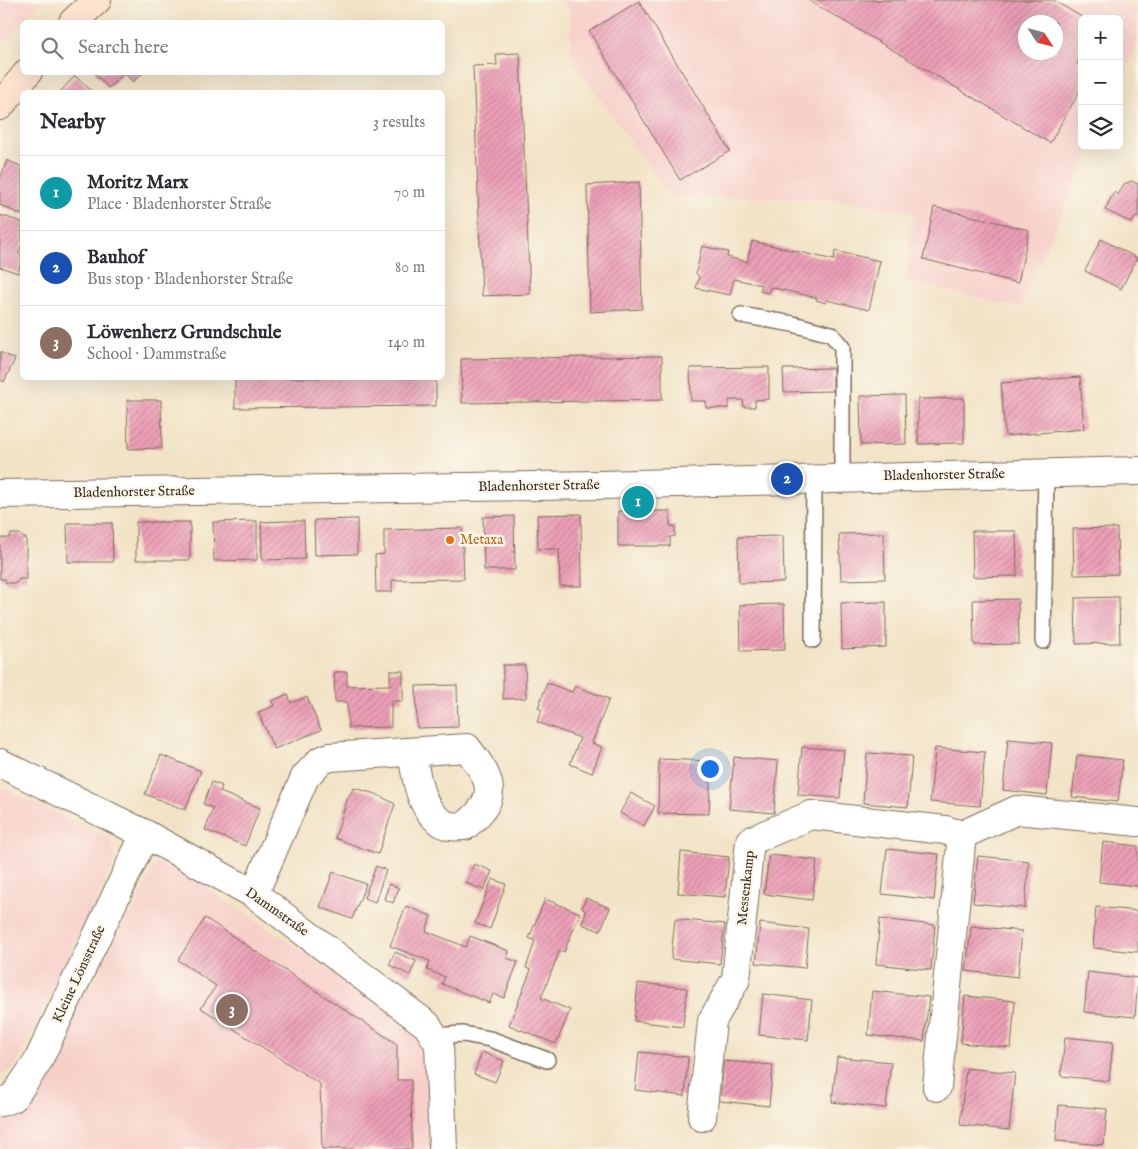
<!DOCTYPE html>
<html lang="en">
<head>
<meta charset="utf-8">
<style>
	body { margin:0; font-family:"IM FELL English",serif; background:#f7f7f7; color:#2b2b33 }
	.controls { position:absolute; right:15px; top:15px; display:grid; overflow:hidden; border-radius:8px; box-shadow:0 5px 20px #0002 }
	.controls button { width:45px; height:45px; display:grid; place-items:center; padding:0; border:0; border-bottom:1px solid #e1e1e2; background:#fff; color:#2b2b33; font:25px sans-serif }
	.compass { position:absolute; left:1018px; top:15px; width:45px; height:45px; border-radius:50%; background:#fff; box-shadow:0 5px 20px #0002; rotate:126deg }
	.you { position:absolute; left:709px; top:768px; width:18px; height:18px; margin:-12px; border:4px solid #fff; border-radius:50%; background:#1a73e8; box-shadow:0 0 0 8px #1a73e833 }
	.badge { display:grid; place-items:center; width:32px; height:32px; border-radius:50%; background:#7c3aed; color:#fff; font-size:16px; font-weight:700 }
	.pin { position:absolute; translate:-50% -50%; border:2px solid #fff; box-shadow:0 1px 5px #0006 }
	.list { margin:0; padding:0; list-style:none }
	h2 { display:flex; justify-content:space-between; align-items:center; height:65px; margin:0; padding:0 20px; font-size:21px }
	h2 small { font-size:16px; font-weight:400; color:#7c7c81 }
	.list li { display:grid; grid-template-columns:32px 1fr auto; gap:15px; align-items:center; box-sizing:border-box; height:75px; padding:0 20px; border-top:1px solid #e1e1e2 }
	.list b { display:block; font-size:19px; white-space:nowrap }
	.list p { margin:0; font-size:16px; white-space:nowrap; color:#7c7c81 }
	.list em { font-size:16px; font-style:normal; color:#7c7c81 }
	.icon { flex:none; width:28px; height:28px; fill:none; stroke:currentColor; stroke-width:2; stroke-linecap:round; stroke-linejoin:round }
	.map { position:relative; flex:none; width:1138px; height:1149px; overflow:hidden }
	.search { position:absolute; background:#fff; box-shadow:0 5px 20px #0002; left:20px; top:20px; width:425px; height:55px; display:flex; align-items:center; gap:12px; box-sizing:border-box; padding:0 18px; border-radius:8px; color:#7c7c81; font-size:19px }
	.panel { position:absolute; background:#fff; box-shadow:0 5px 20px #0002; left:20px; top:90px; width:425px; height:290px; border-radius:8px }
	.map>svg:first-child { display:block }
</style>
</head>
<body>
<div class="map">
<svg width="1138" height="1149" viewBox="0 0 1138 1149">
	<defs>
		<pattern id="building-hatch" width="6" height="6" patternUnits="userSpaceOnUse" patternTransform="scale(1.25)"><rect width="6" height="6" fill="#ed9fb7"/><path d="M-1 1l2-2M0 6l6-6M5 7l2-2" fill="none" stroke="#c18294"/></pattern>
	</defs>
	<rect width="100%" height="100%" fill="#fbf7ec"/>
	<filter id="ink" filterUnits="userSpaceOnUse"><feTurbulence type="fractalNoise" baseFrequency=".02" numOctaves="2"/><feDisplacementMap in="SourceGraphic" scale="10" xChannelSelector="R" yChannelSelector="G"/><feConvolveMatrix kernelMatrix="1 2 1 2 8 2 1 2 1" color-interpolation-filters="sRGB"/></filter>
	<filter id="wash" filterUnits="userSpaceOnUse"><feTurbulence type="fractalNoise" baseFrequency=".0096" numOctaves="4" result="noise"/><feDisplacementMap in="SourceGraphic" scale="20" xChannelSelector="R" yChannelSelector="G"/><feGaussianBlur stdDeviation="1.12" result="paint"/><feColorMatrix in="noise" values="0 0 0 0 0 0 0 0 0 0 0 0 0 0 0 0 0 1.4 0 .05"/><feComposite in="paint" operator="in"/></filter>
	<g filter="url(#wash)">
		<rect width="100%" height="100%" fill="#f2e3c6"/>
		<g fill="#f7d0ca" fill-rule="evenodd">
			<polygon points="0,0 43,0 0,47"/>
			<path d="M563,0h557l18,11v32l-19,42v-66h-37v127h10l-73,162 -113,-28 7,-67 -84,-15 -159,-1 -99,-140 -1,-45zM1026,22h30v30h-30z"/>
			<polygon points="0,787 109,837 116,859 14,1069 0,1074"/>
			<polygon points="157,862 200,884 294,945 375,998 418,1033 426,1049 432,1149 0,1149 0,1113 84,985 96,987 96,976 125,918 132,913"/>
		</g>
		<g id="blocks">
			<g fill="url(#building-hatch)" fill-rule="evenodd">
				<path d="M808,0h245l32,19h-3v36l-5,9 5,3v20l-32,56zM1026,22h30v30h-30z"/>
				<polygon points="639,1 730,151 680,180 589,31"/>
				<polygon points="520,53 530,294 482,296 473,66 497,65 496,54"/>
				<polygon points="94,72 144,72 133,82 124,73 108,88"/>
				<polygon points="75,76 93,92 60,92"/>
				<polygon points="7,160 22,167 22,215 0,205 0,179"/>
				<polygon points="1132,181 1138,184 1138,218 1135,217 1132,223 1105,210 1114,192 1118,195 1124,184"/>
				<polygon points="639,182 642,309 590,312 587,185"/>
				<polygon points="934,207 1029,230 1018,283 923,259"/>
				<polygon points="0,215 22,222 22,242 19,254 22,257 18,273 0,267"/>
				<polygon points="1101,239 1137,258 1121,289 1085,271"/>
				<polygon points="752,241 834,260 835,251 880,261 869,310 827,300 826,303 816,300 817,298 770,287 768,293 760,291 762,285 734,279 730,295 696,288 699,277 696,273 702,246 728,252 727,257 747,262"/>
				<polygon points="0,352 15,359 4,382 0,380"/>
				<polygon points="662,356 662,400 462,403 461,359"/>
				<polygon points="769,367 769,399 755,400 755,407 744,407 743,400 729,400 729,408 706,408 706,401 691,401 690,368"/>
				<polygon points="833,368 833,391 784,392 783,369"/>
				<polygon points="1080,377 1084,429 1005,436 1001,383"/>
				<polygon points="235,378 436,378 436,406 235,408"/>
				<polygon points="905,395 906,444 861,445 860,396"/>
				<polygon points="964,398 964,443 918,444 918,399"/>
				<polygon points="127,400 161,400 162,448 128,449"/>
				<polygon points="618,511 670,511 670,526 675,526 675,536 670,537 670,546 618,546"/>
				<polygon points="581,514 582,586 560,586 559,549 538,549 537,515"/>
				<polygon points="514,516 515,570 484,570 483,517"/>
				<polygon points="357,519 357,554 315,555 314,520"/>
				<polygon points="257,521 257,560 214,561 213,522"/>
				<polygon points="287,521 304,521 305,559 262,560 261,522"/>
				<rect x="136" y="522" width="54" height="38"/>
				<polygon points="67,523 112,523 113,562 68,562"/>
				<polygon points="462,528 464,579 392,580 392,592 376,592 375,555 384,554 384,530"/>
				<polygon points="1117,528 1118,574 1074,575 1073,529"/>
				<polygon points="972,531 1016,531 1017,576 973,577"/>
				<polygon points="884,533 885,579 841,580 839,534"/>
				<polygon points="11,534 20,534 23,538 26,538 26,579 19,579 16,583 6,583 5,579 0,579 0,538 9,538"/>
				<polygon points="783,536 784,582 739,583 738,537"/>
				<polygon points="1119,597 1120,643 1076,644 1075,598"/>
				<polygon points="1018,599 1019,644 974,645 973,600"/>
				<polygon points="886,602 886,647 842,649 841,603"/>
				<polygon points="784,604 785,650 741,651 740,605"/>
				<polygon points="503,665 525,665 526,698 503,699"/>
				<polygon points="390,671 403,671 403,701 391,701 391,727 348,728 347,702 335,702 334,672 347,672 347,686 390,685"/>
				<polygon points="547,683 572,692 575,686 609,699 592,743 602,747 592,773 570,764 580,738 537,722 542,710 538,708"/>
				<polygon points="457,685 458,727 417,728 416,686"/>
				<polygon points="288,694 291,703 307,697 321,730 274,749 258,712 274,706 272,701"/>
				<polygon points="1008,739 1052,743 1047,795 1003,790"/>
				<polygon points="802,747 844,750 840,798 798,795"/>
				<polygon points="935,748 985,752 980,806 930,802"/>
				<polygon points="867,753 912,756 908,807 863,803"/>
				<polygon points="161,755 201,771 185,810 145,794"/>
				<polygon points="1077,755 1123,760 1118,802 1072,797"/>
				<polygon points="734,757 778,761 774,813 729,809"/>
				<polygon points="659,759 711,761 709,814 658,813"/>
				<polygon points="212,782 222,786 220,792 260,808 245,846 205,830 213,808 203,804"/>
				<polygon points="354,788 376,794 395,804 378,854 335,838 348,797"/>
				<polygon points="631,793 655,806 644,826 620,813"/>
				<polygon points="1103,842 1138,846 1138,886 1099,882"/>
				<polygon points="887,849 939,854 934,900 882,894"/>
				<polygon points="681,852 729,857 725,897 678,893"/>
				<polygon points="769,855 817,860 812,900 764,894"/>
				<polygon points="978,856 1029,861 1025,908 973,903"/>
				<polygon points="474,864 492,871 484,890 466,883"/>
				<polygon points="376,866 386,870 375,902 364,898"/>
				<polygon points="333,872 366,884 352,919 320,907"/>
				<polygon points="492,879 506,884 490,929 475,923"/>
				<polygon points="389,884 399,888 393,903 384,899"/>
				<polygon points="586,898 610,908 600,931 582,924 586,912 582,908"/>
				<polygon points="545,899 580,913 564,952 560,950 541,998 570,1010 556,1044 509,1025 531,970 526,968 535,941 529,938"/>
				<polygon points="406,906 431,916 426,931 466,947 470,936 509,951 507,958 518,962 504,998 493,994 489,1003 442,984 445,977 427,970 430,961 390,946"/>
				<polygon points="1096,907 1138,911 1138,952 1093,948"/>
				<polygon points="205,918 397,1044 397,1080 411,1080 412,1149 322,1149 320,1084 201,1008 216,986 178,960"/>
				<polygon points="675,919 725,924 720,964 671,959"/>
				<polygon points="880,919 935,925 931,970 876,964"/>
				<polygon points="760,923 809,929 805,968 756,963"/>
				<polygon points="971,926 1022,931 1018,977 966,971"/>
				<polygon points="395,952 416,961 410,975 389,965"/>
				<polygon points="1088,972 1138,978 1135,1017 1084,1012"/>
				<polygon points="638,983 687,988 683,1027 634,1021"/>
				<polygon points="872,991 929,997 924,1041 868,1035"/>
				<polygon points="763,994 812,1000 808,1040 759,1035"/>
				<polygon points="965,996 1015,1001 1011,1048 961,1043"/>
				<polygon points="1065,1037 1113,1042 1109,1081 1061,1076"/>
				<polygon points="482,1052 504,1061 495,1082 474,1074"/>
				<polygon points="639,1052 688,1057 685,1096 635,1090"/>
				<polygon points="837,1057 891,1062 886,1108 832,1102"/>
				<polygon points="724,1061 773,1065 769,1106 720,1101"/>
				<polygon points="966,1068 1015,1073 1009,1130 960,1125"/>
				<polygon points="1059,1105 1107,1109 1104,1145 1056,1141"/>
			</g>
		</g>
	</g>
	<g filter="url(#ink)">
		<use href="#blocks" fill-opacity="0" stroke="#7b6b59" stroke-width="1"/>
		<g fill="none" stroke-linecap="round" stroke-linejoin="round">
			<g stroke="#7b6b59" stroke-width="18">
				<g id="lane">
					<polyline points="741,315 793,324 831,334 842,347 842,478"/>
					<polyline points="813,640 814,478"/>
					<polyline points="1043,641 1046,473"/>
					<polyline points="434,1036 463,1034 490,1039 547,1060"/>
				</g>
			</g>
			<g stroke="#7b6b59" stroke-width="30">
				<g id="street">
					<polyline points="0,494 600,485 1138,471"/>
					<polyline points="0,763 145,834 254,894 427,1025 439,1044 443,1149"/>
					<path d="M254,894l51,-117 15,-16 10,-4 137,-9c25,32 34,49 -2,78 -5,0 -12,1 -16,0 -29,-10 -33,-49 -37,-74"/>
					<polyline points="937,1087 962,835 1017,810 1138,822"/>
					<polyline points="0,1102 13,1098 37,1063 145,834"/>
					<polyline points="702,1117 712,1021 736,979 750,841 811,815 945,830 962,835"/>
				</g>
			</g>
			<g stroke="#7b6b59" stroke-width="30">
				<g id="secondary">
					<polyline points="73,22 97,0"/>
					<polyline points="0,106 28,72"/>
				</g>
			</g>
			<use href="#lane" stroke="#fff" stroke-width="15"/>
			<use href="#street" stroke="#fff" stroke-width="28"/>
			<use href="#secondary" stroke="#fde4d1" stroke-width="28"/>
		</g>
	</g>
	<circle fill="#e8710a" stroke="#fbf7ec" stroke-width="2" cx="450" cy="540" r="5"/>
	<g text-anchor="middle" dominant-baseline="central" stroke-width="5" stroke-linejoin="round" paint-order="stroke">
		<g font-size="14" fill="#3b2a1e" stroke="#fbf7ec">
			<text transform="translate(944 475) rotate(-1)">Bladenhorster Straße</text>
			<text transform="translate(539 486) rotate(-1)">Bladenhorster Straße</text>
			<text transform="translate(134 492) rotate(-1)">Bladenhorster Straße</text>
			<text transform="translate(746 888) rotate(-84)">Messenkamp</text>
			<text transform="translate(277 912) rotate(35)">Dammstraße</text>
			<text transform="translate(79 974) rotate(-65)">Kleine Lönsstraße</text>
		</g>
		<g font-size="14" fill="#c56008" stroke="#fbf7ec" text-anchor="start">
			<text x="460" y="540">Metaxa</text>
		</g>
	</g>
</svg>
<div class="controls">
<button>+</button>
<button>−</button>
<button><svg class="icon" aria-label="layers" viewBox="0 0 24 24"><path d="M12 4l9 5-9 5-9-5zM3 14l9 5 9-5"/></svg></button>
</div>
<svg class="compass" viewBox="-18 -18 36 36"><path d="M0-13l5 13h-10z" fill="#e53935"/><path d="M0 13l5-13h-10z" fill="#7c7c81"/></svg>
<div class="you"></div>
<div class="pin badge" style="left:638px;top:502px;background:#0f9aa8">1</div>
<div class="pin badge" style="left:787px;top:479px;background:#1a4fb4">2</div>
<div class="pin badge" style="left:232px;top:1010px;background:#8d6e63">3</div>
<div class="search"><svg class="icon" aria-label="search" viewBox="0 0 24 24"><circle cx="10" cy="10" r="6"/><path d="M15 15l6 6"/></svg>Search here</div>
<section class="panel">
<h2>Nearby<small>3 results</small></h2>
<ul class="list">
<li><span class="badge" style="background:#0f9aa8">1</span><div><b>Moritz Marx</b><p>Place · Bladenhorster Straße</p></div><em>70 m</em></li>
<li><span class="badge" style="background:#1a4fb4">2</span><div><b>Bauhof</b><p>Bus stop · Bladenhorster Straße</p></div><em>80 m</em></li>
<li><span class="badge" style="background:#8d6e63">3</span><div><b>Löwenherz Grundschule</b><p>School · Dammstraße</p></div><em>140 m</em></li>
</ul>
</section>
</div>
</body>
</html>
